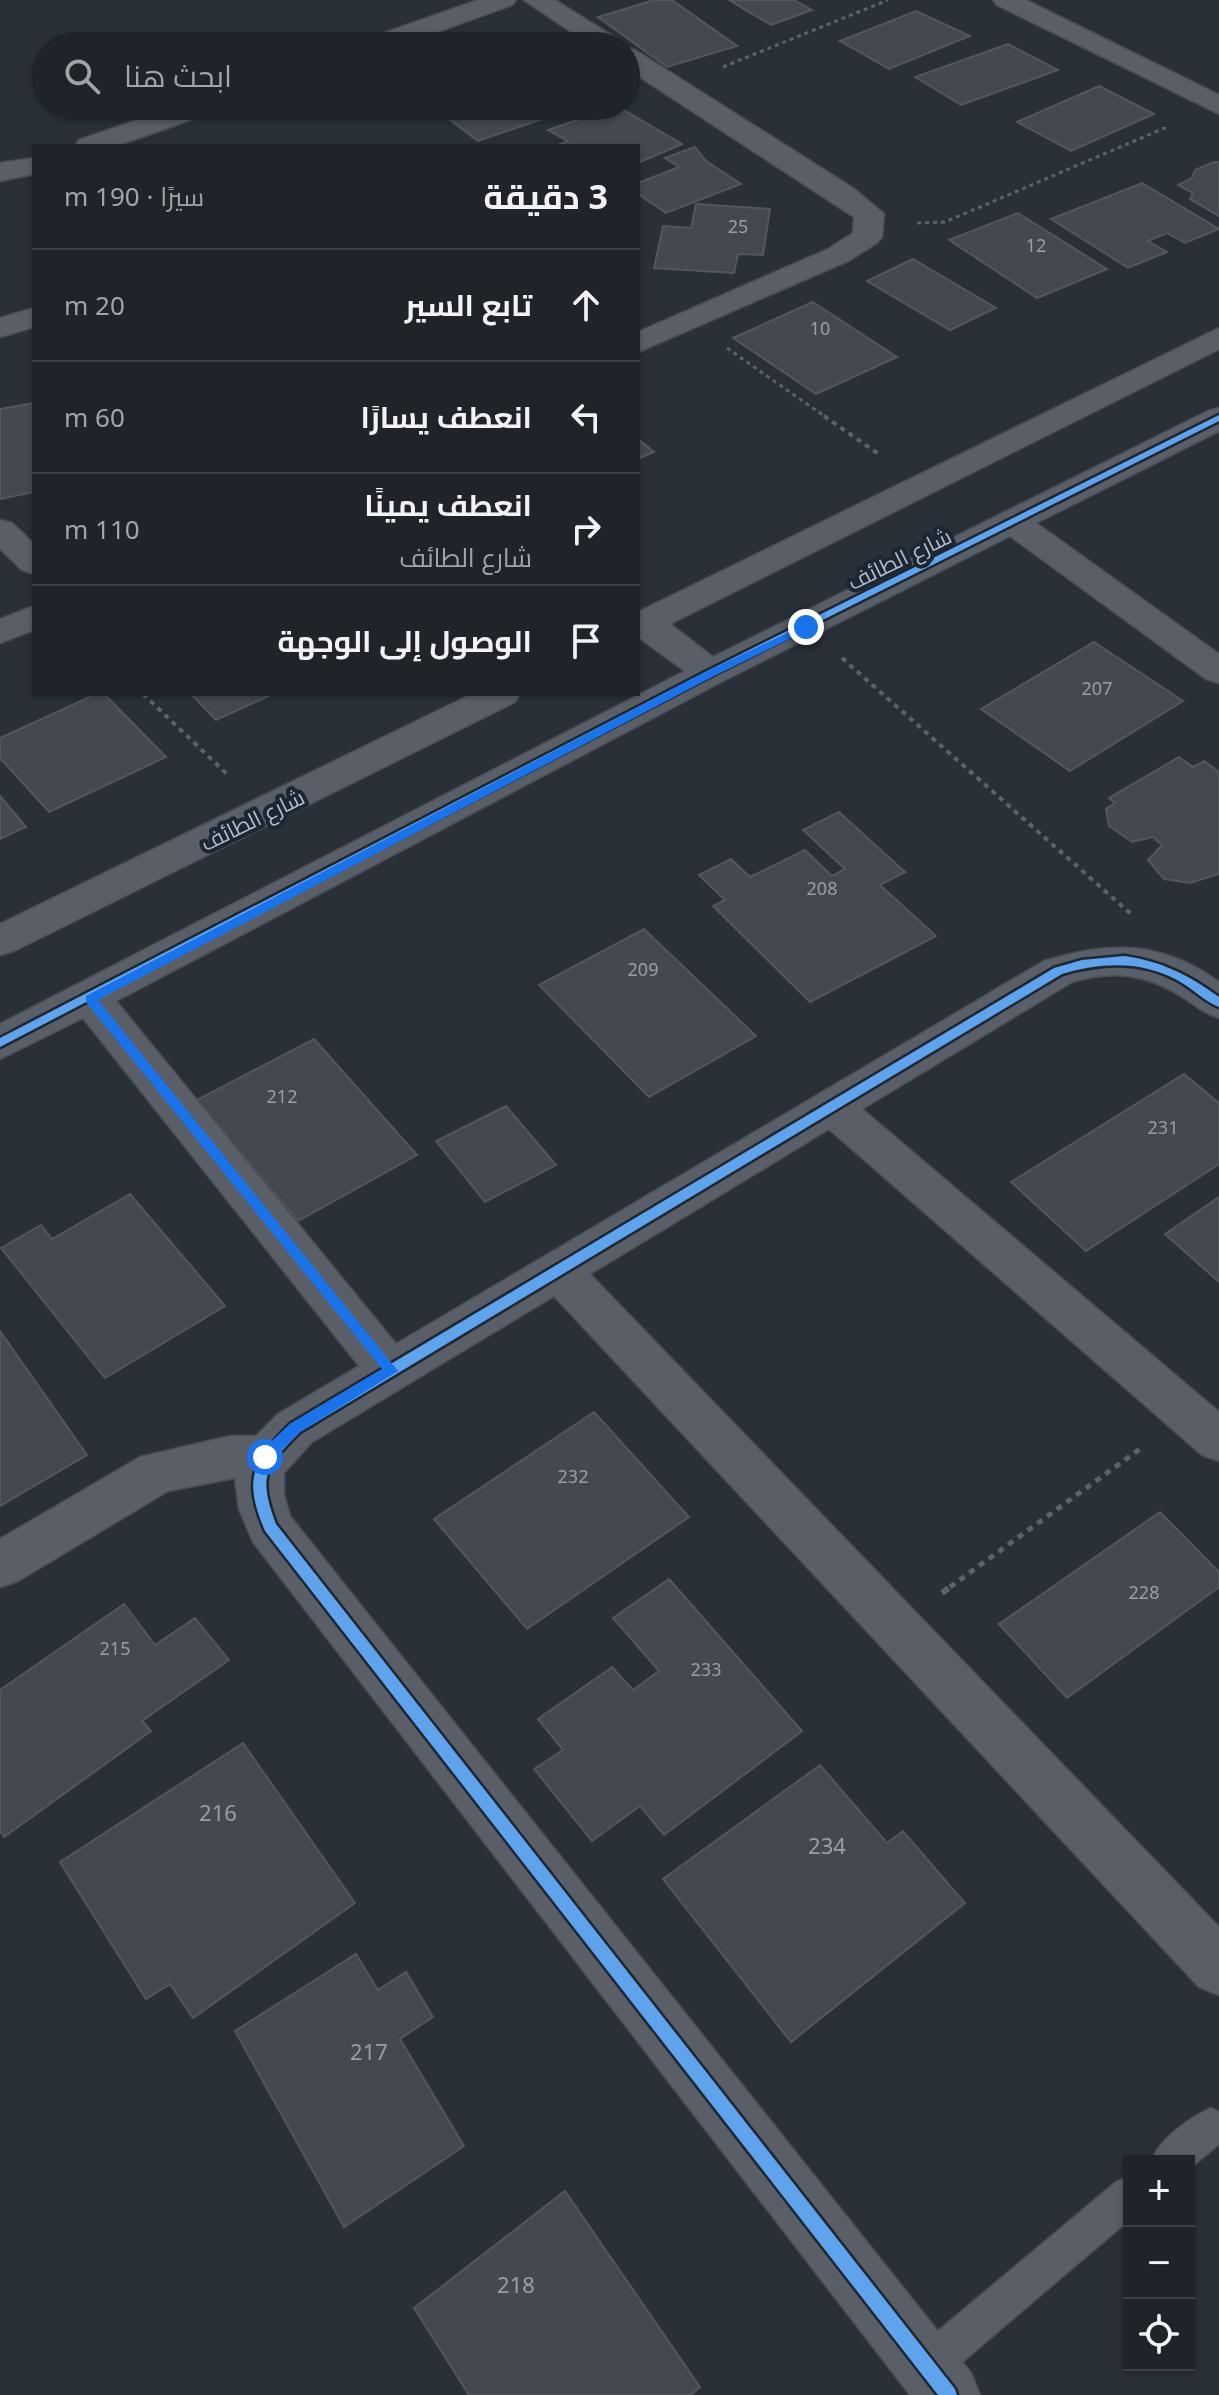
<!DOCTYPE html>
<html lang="ar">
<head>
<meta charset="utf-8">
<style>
	body { margin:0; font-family:"Noto Sans",Cairo,sans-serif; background:#282c32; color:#f1f3f6; direction:rtl }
	.controls { position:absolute; right:24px; bottom:24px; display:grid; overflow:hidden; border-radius:0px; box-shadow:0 2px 6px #0004 }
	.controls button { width:72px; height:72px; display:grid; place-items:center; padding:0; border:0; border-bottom:2px solid #3d4147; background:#20242a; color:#f1f3f6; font:40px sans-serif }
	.stop { position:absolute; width:24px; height:24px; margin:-18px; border:6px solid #1a73e8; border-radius:50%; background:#fff }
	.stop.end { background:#1a73e8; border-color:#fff; box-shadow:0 2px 8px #0008 }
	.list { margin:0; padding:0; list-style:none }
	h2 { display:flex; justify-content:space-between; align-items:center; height:104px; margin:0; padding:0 32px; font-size:34px }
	h2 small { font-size:26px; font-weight:400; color:#a2a4a8 }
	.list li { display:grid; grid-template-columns:52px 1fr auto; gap:24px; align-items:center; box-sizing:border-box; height:112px; padding:0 32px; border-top:2px solid #3d4147 }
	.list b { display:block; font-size:30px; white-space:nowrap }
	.list p { margin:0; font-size:26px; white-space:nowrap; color:#a2a4a8 }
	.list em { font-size:26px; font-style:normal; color:#a2a4a8 }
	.icon { flex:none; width:44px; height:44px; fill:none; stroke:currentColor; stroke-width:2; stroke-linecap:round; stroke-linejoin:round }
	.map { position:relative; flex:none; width:1219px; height:2395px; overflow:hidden; direction:ltr }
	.search { position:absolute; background:#20242a; box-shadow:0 2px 6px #0004; left:32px; top:32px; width:608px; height:88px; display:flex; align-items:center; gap:20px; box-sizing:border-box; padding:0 28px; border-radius:44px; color:#a2a4a8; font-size:30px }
	.panel { position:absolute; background:#20242a; box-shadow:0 2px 6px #0004; left:32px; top:144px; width:608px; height:552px; border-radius:0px; direction:rtl }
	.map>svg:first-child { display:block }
</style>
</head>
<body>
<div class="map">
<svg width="1219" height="2395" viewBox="0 0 1219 2395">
	<rect width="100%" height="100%" fill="#2a3038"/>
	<g fill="#444950" stroke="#52575f" stroke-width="2">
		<polygon points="654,0 672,0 737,46 667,67 598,17"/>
		<polygon points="729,0 794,0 812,10 771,25"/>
		<polygon points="916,11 970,36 889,69 840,41"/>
		<polygon points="517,34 535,46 478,46"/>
		<polygon points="1008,44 1058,70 961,105 915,77"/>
		<polygon points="1099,86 1154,114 1071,151 1017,122"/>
		<polygon points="481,106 580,106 478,141 446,117"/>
		<polygon points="617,106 682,144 638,163 638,146 556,146 568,141 548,130"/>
		<polygon points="695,147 706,161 741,184 666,213 638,194 638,183 679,167 665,158"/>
		<polygon points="1214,162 1219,162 1219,216 1190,199 1193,193 1178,185 1192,178 1195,170"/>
		<polygon points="1142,183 1219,229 1185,243 1167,233 1148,241 1167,252 1128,268 1051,219"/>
		<polygon points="696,204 770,209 763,255 738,254 734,273 654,268 663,226 691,228"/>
		<polygon points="1018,213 1107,269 1037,298 949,240"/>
		<polygon points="913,259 996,308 950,330 867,281"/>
		<polygon points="813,302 897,357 816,394 733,338"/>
		<polygon points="34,403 34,492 0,499 0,409"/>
		<polygon points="638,439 654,452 638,459"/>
		<polygon points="1094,642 1183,701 1070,771 981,709"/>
		<polygon points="96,694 104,694 166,757 49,812 0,758 0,738"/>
		<polygon points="191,694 273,694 216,720"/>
		<polygon points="1179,757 1193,767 1204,761 1219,772 1219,874 1190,883 1164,879 1148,860 1162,845 1153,837 1132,842 1109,826 1106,809 1115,803 1109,798"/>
		<polygon points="0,796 26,827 0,839"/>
		<polygon points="839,812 905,872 880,885 936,936 810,1002 713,906 725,900 699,875 731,859 750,877 805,850 832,876 845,869 803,830"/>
		<polygon points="644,929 756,1036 649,1097 539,985"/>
		<polygon points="314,1039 417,1155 298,1221 197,1100"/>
		<polygon points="1184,1074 1219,1103 1219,1164 1086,1251 1011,1182"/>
		<polygon points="506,1106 556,1165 485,1202 436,1141"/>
		<polygon points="130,1194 225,1306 105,1378 1,1248 41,1225 52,1239"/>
		<polygon points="1219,1197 1219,1282 1165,1234"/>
		<polygon points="0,1331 87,1455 0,1506"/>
		<polygon points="594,1412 689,1517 527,1629 434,1519"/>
		<polygon points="1160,1512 1219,1572 1219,1587 1067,1698 999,1624"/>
		<polygon points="669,1579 802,1731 664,1835 640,1806 592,1841 534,1769 563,1750 538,1719 612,1667 633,1690 659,1671 613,1618"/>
		<polygon points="124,1604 155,1645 195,1618 229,1660 142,1721 151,1731 4,1837 0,1831 0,1690"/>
		<polygon points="243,1743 355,1903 193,2018 170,1984 146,1999 60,1862"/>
		<polygon points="820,1765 887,1843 903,1831 965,1903 791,2042 663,1879"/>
		<polygon points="356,1954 378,1990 406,1972 433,2017 400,2039 464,2146 344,2227 235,2031"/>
		<polygon points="565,2191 700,2387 691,2395 469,2395 414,2308"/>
	</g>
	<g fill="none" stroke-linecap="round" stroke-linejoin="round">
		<g stroke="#484c53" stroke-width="3">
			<g id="service">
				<path d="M1211,2108l8,4v32l-30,25v-8h-38c10,-23 38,-43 60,-53z"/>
				<polygon points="1129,2176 1129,2220 941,2380 927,2386 913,2380 907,2366 913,2352 1116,2182"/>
			</g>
		</g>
		<g stroke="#484c53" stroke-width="3">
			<g id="minor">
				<polygon points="478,0 516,0 512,5 398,46 360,46 364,40"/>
				<polygon points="524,0 555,0 619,40 623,46 592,46"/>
				<polygon points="993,0 1026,0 1219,95 1219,114 997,5"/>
				<polygon points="626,48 635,50 853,188 884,214 882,237 877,243 848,261 638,352 638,332 828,249 853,233 854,217 626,68"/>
				<polygon points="177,106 217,106 213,112 116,146 75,146 79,140"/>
				<polygon points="34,158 34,174 0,181 0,163"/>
				<polygon points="34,308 34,327 0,337 0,318"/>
				<path d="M1219,328v21l-549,275 43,33 495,-246 11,-3v23l-183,92 183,131v29l-13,-4 -196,-143 -287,145 -607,320 280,343 648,-383c65,-20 117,-21 175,21v36c-15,-5 -25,-13 -38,-22 -35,-22 -69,-26 -109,-14l-210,127 357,303v49l-17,-6 -373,-326 -239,145 629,653v68l-20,-8 -645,-691 -242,146 -28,31v22l6,21 681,857 9,22h-70l-657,-853 -14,-33 -4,-31 -67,13 -150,90 -18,6v-48l140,-82 90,-21h26l22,-22 81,-48 -276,-348 -83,41v-35l685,-353 -47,-34v-25z"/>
				<polygon points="0,520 12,523 34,544 34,574 22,570 0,549"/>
				<polygon points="34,606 34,630 0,643 0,619"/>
				<polygon points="472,694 520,694 515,702 14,951 0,955 0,924"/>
			</g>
		</g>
		<g stroke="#5d636a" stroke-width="3" stroke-dasharray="4 4" stroke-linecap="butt">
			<polyline points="723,67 888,0"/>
			<polyline points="917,223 945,222 1167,127"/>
			<polyline points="727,348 827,418"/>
		</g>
		<g stroke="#5d636a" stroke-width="4" stroke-dasharray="5 5" stroke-linecap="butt">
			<polyline points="824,416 880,455"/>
			<polyline points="842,658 1131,914"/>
			<polyline points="143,694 229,776"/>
		</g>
		<polyline stroke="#5d636a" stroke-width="5" stroke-dasharray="6 6" stroke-linecap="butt" points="950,1587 1144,1446"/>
		<polyline stroke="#5d636a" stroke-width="6" stroke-dasharray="8 8" stroke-linecap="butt" points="942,1593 953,1585"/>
		<use href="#service" fill="#5a5e66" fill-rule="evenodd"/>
		<use href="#minor" fill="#5a5e66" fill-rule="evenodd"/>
		<g stroke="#1d2633" stroke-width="5">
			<g id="cycleway">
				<polygon points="1219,415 1219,421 713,675 0,1047 0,1038 707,671"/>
				<path d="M1124,956c37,5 65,19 95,41v10c-15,-6 -27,-19 -42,-27 -38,-20 -76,-17 -115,-6l-762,458c-35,35 -42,44 -24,92l679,865 2,6h-19l-673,-864c-22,-52 -13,-69 25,-107l764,-456 28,-8z"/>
			</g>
		</g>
		<use href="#cycleway" fill="#60a3ed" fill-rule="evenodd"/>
	</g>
	<polygon fill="#1a73e8" points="806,624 811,627 810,629 714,676 98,1000 398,1371 300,1432 270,1461 260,1461 260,1452 290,1424 382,1369 86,1002 86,996 707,671"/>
	<g text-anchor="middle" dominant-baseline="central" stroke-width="8" stroke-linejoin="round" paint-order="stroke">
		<g font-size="18" fill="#989fab">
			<text x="738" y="226">25</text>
			<text x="1036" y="245">12</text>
			<text x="820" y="328">10</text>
			<text x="1097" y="688">207</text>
			<text x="822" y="888">208</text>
			<text x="643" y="969">209</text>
			<text x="282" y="1096">212</text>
			<text x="1163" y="1127">231</text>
			<text x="573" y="1476">232</text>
			<text x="1144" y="1592">228</text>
			<text x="115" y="1648">215</text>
			<text x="706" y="1669">233</text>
		</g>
		<g font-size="22" fill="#b4bcc9" stroke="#1d2633">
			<text transform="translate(899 558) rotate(-26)">شارع الطائف</text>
			<text transform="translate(252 819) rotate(-26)">شارع الطائف</text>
		</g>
		<g font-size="22" fill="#989fab">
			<text x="218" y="1812">216</text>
			<text x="827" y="1845">234</text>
			<text x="369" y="2051">217</text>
			<text x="516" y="2284">218</text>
		</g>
	</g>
</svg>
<div class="controls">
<button>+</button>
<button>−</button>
<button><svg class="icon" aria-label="locate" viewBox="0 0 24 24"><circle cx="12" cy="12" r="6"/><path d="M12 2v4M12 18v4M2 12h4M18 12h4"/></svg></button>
</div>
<div class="stop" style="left:265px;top:1457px"></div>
<div class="stop end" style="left:806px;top:627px"></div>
<div class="search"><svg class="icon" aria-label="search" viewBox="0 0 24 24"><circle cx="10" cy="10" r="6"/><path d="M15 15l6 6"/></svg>ابحث هنا</div>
<section class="panel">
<h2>3 دقيقة<small>سيرًا · 190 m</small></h2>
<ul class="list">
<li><svg class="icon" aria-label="ahead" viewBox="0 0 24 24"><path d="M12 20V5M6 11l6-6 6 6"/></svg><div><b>تابع السير</b></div><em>20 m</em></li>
<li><svg class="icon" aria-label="left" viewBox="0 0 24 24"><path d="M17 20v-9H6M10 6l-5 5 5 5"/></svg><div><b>انعطف يسارًا</b></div><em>60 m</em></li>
<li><svg class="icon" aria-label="right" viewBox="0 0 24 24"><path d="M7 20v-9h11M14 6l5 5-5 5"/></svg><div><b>انعطف يمينًا</b><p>شارع الطائف</p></div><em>110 m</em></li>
<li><svg class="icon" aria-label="arrive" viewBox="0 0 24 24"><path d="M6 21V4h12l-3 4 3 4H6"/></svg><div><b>الوصول إلى الوجهة</b></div></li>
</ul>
</section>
</div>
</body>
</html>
